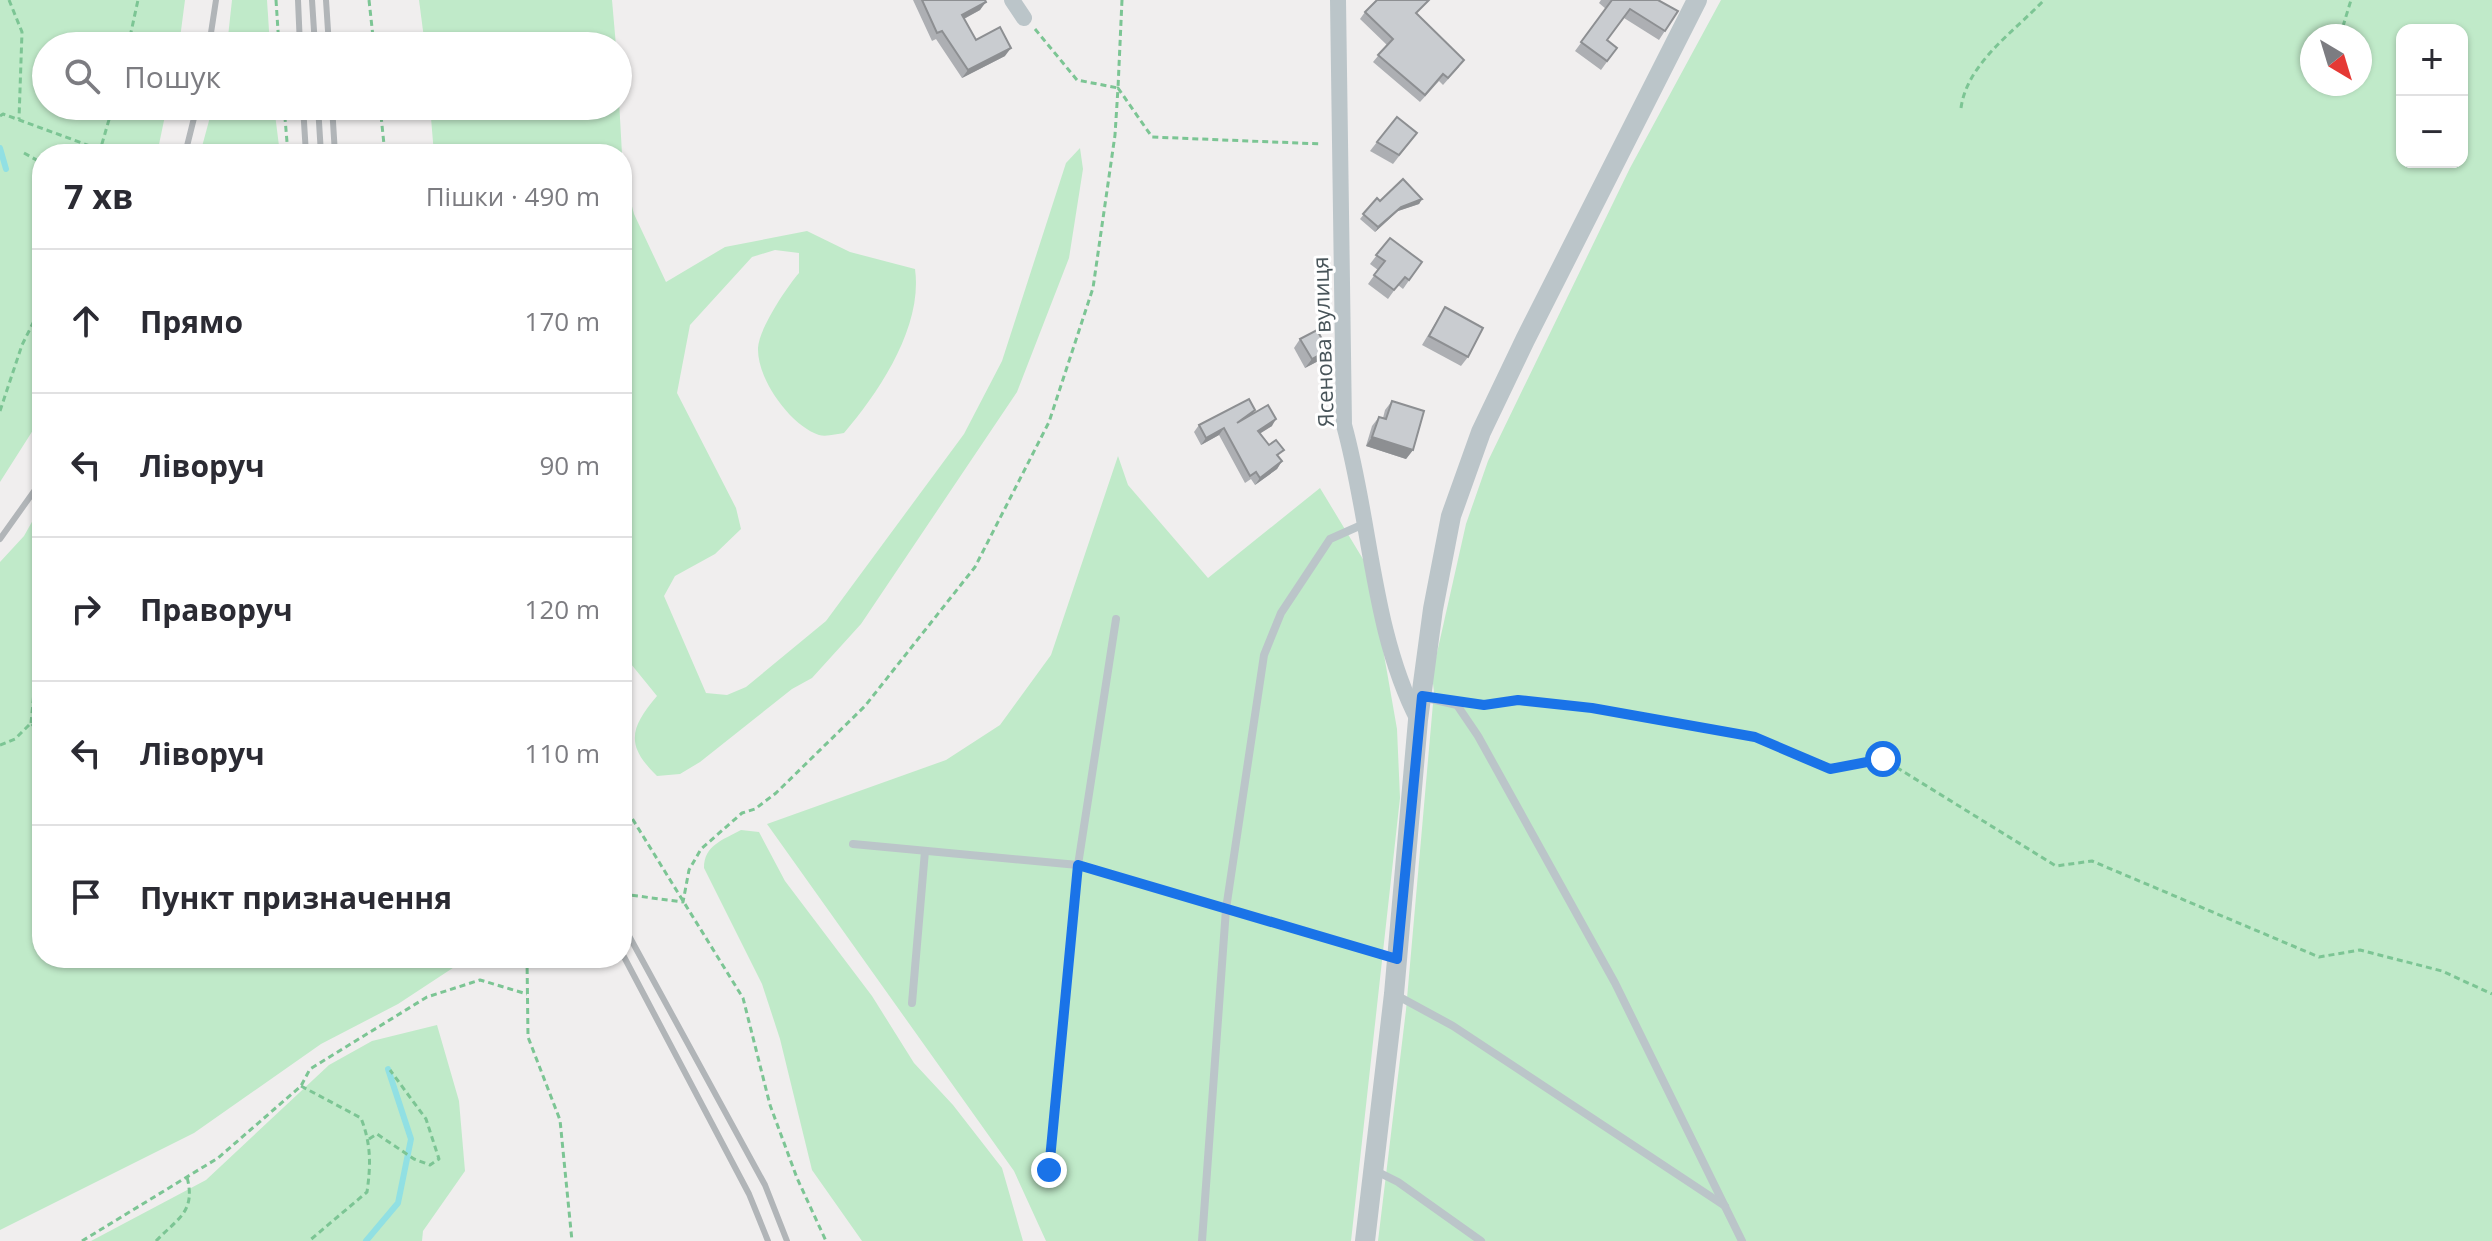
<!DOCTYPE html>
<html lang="uk">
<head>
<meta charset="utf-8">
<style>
	body { margin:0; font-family:"Open Sans",sans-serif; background:#f2f2f3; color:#2b2b33 }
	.controls { position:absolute; right:24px; top:24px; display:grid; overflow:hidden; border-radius:16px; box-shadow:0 2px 6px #0004 }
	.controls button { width:72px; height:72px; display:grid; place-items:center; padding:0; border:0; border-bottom:2px solid #e1e1e2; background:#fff; color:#2b2b33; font:40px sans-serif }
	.compass { position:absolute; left:2300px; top:24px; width:72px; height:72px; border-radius:50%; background:#fff; box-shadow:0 2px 6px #0004; rotate:142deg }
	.stop { position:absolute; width:24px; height:24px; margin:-18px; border:6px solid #1a73e8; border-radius:50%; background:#fff }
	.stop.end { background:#1a73e8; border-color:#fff; box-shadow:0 2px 8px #0008 }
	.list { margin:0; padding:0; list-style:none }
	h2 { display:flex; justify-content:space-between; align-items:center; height:104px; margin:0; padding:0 32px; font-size:34px }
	h2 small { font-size:26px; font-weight:400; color:#7c7c81 }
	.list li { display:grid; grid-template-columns:52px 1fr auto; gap:24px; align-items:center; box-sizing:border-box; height:144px; padding:0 32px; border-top:2px solid #e1e1e2 }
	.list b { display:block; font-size:30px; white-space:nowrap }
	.list em { font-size:26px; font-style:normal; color:#7c7c81 }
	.icon { flex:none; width:44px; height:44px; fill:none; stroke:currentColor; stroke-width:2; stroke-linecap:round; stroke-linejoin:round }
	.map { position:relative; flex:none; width:2492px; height:1241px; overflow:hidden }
	.search { position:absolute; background:#fff; box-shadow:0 2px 6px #0004; left:32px; top:32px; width:600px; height:88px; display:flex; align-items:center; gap:20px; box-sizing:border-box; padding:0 28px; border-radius:44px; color:#7c7c81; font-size:30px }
	.panel { position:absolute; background:#fff; box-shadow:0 2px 6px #0004; left:32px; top:144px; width:600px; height:824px; border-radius:32px }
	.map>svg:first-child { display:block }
</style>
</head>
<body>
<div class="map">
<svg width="2492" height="1241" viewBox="0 0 2492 1241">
	<rect width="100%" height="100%" fill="#f0eeee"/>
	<g fill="#c0eac9" fill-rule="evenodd">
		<polygon points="0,0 185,0 179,46 46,46 46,106 167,106 157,154 42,154 42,416 0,482"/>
		<polygon points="232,0 267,0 270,46 227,46"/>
		<polygon points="419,0 612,0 616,46 425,46"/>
		<path d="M1721,0h771v1241h-1114l28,-231 28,-318 -2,-17 34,-151 22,-63 142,-293zM2402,30h60v132h-60zM2312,36h48v48h-48z"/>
		<path d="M618,82l5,90 11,42 32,68 59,-35 82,-16 43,21 65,17c8,57 -35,122 -71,164 -7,1 -18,4 -25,2 -29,-10 -62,-56 -61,-87 1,-19 28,-60 41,-75v-20l-24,-3 -23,7 -62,68 -13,68 59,115 5,21 -26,25 -40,22 -11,20 42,97 21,2 19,-8 80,-66 138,-187 38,-73 64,-198 14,-15 3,21 -14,89 -52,134 -156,232 -49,54 -20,11 -92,73 -20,12 -23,2c-32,-31 -27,-48 0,-80l-35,-43v-499h-188l-4,-48h188z"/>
		<polygon points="213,106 274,106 280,154 200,154"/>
		<polygon points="1118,456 1128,485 1208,578 1320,488 1369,569 1397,729 1400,798 1351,1241 1046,1241 1014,1171 767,824 946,760 1000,725 1051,655"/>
		<polygon points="42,504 42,958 468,958 398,1004 321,1044 194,1133 0,1230 0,562 24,536"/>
		<path d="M741,830l18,2 26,49 87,115 42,67 39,42 49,63 21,73h-161l-50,-71 -32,-131 -18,-55 -58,-116c0,-23 19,-28 37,-38z"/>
		<polygon points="437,1025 459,1101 465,1171 423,1231 422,1241 91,1241 206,1180 329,1065 372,1041"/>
	</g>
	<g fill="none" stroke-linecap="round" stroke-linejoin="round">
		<g stroke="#91e0e3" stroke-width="6">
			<polyline points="0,148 6,169"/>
			<polyline points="366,1241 398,1203 411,1139 388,1069"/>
		</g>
		<g stroke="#7cc594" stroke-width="3" stroke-dasharray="6 4" stroke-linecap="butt">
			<polyline points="9,0 22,32 19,119"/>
			<polyline points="276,0 279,46"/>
			<polyline points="369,0 374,46"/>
			<polyline points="1035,29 1077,80 1118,88 1122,0"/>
			<polyline points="2340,36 2351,0"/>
			<polyline points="128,46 138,0"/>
			<polyline points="284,106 288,154"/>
			<polyline points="380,106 385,154"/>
			<path d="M1961,108c6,-45 54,-77 83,-108"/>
			<polyline points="0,116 3,114 101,150"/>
			<polyline points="24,153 42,163"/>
			<polyline points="99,154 113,106"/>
			<polyline points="0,411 22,345 42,305"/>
			<polyline points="1470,702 1484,705 1518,700 1592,708 1755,737 1830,769 1883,759 2056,866 2092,861 2319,957 2360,950 2442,971 2492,994"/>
			<polyline points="31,723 34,692 42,683"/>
			<polyline points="0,745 15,739 31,723 42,736"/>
			<polyline points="622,802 743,998 770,1105 797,1178 826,1241"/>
			<polyline points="622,894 683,902 689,870 701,849 742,813 755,809 776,793 865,706 975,567 1049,422 1093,288 1115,135 1118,88 1152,137 1322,144"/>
			<polyline points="527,958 528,1037 560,1120 572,1241"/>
			<path d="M301,1086l60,32c10,26 10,46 6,74l-58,49"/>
			<polyline points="369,1139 377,1134 414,1159 430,1165 439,1159 426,1119 390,1070"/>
			<polyline points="82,1241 218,1158 301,1086 310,1069 427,997 480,980 527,994"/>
			<path d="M156,1241c22,-23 40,-29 31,-64"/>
		</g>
		<g stroke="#bbc5c9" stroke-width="8">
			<polyline points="1422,697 1457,705 1478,736 1615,983 1742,1241"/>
			<polyline points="853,844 1078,865 1396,959"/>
			<polyline points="1396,995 1453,1026 1725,1206"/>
			<polyline points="912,1003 925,851"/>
			<polyline points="1049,1170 1078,865 1116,619"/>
			<polyline points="1376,1171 1398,1182 1481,1241"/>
			<polyline points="1202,1241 1226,909 1264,655 1281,613 1330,539 1366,523"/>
		</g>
		<g stroke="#bbc5c9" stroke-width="16">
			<polyline points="1012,0 1024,18"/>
			<path d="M1338,0l6,425c27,97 28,206 74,295"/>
		</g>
		<polyline stroke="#bbc5c9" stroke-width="20" points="1365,1241 1394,994 1418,720 1433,609 1451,516 1481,432 1525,340 1697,0"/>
		<g stroke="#b1b5b8" stroke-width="6">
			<polyline points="298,0 300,46"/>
			<polyline points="312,0 315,46"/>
			<polyline points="326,0 329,46"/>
			<polyline points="209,46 216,0"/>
			<polyline points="303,106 306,154"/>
			<polyline points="318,106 321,154"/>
			<polyline points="332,106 335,154"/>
			<polyline points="185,154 197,106"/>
			<polyline points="0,539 42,480"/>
			<polyline points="622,923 765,1185 787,1241"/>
			<polyline points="622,953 749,1194 768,1241"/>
		</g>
	</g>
	<g fill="#adafb3">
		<polygon points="913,0 985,0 980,10 964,19 976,40 1005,56 962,78 936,39 932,41"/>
		<polygon points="1601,0 1658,0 1678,11 1659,40 1624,18 1607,40 1617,48 1601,70 1575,51 1606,9 1599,3"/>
		<polygon points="1365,12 1417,14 1459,67 1443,85 1439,81 1420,102 1373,62 1387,45 1360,19"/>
		<polygon points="1417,133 1393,164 1370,151 1377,142"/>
		<polygon points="1377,198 1380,201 1422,199 1419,204 1398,211 1375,232 1360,219"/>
		<polygon points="1390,238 1422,262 1403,289 1398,285 1388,299 1368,284 1378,270 1370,264"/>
		<polygon points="1445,307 1468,357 1461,366 1422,345"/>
		<polygon points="1300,339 1328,350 1322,359 1305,368 1294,348"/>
		<polygon points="1392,401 1413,450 1406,459 1366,446 1372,426 1379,417 1383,418 1385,410"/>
		<polygon points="1252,414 1272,426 1260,433 1282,461 1277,469 1255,485 1251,479 1245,483 1219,435 1201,445 1194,432 1199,425"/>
	</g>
	<g fill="#8d8f92">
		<polygon points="986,2 980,10 956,23 962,15"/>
		<polygon points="1011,48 1005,56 962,78 968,70"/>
		<polygon points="1422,199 1419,204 1398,211 1375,232 1378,227 1401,207"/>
		<polygon points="1328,350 1322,359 1305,368 1312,359"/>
		<polygon points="1276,419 1272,426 1253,438 1258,431"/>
		<polygon points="1224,428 1219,435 1201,445 1206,438"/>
		<polygon points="1372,437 1413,450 1406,459 1366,446"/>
		<polygon points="1282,461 1277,469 1255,485 1260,478"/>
	</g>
	<g fill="#c9ccd0" stroke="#8d8f92" stroke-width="2">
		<polygon points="922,0 985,0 986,2 962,15 976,40 1000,27 1011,48 968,70 942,31 937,33"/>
		<polygon points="1377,0 1429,0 1416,13 1464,60 1448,78 1443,74 1425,95 1378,55 1393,39 1365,12"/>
		<polygon points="1612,0 1658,0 1678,11 1665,31 1630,9 1607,40 1617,48 1607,61 1581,42"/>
		<polygon points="1397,117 1417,133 1399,155 1377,142"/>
		<polygon points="1403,179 1422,199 1401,207 1378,227 1363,214 1377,198 1380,201"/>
		<polygon points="1390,238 1422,262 1409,280 1405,277 1394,290 1374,275 1385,261 1376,255"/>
		<polygon points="1445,307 1483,328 1468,357 1429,336"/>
		<polygon points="1317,330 1328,350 1312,359 1300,339"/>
		<polygon points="1249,399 1255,410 1237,423 1268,405 1276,419 1258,431 1269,445 1276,440 1284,450 1277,455 1282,461 1260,478 1256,472 1250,476 1224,428 1206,438 1199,425"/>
		<polygon points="1392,401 1424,411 1413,450 1372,437 1379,417 1386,419"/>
	</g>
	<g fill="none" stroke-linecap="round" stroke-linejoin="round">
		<polyline stroke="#1a73e8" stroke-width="10" points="1049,1170 1078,865 1397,959 1422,696 1484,705 1518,700 1592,708 1755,737 1830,769 1883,759"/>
	</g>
	<g text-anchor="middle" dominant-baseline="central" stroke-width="6" stroke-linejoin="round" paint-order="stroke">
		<g font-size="22" fill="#485459" stroke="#fff">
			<text transform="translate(1322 342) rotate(-92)">Ясенова вулиця</text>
		</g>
	</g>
</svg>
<div class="controls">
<button>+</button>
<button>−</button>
</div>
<svg class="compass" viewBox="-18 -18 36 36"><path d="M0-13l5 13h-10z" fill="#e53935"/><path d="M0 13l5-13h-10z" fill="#7c7c81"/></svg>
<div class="stop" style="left:1883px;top:759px"></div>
<div class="stop end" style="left:1049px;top:1170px"></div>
<div class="search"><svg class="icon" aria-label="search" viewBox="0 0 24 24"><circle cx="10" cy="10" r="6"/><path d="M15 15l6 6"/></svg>Пошук</div>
<section class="panel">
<h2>7 хв<small>Пішки · 490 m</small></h2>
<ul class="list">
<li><svg class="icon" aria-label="ahead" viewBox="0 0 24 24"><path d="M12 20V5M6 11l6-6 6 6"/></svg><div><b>Прямо</b></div><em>170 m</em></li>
<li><svg class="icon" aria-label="left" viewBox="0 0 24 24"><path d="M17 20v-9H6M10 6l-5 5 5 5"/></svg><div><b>Ліворуч</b></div><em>90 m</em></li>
<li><svg class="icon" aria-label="right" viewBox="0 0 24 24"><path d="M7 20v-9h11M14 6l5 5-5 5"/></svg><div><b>Праворуч</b></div><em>120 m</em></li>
<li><svg class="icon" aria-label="left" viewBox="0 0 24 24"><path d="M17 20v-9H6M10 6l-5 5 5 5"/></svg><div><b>Ліворуч</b></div><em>110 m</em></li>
<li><svg class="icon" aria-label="arrive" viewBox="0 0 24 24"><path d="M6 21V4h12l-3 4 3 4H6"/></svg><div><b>Пункт призначення</b></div></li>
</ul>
</section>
</div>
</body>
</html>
